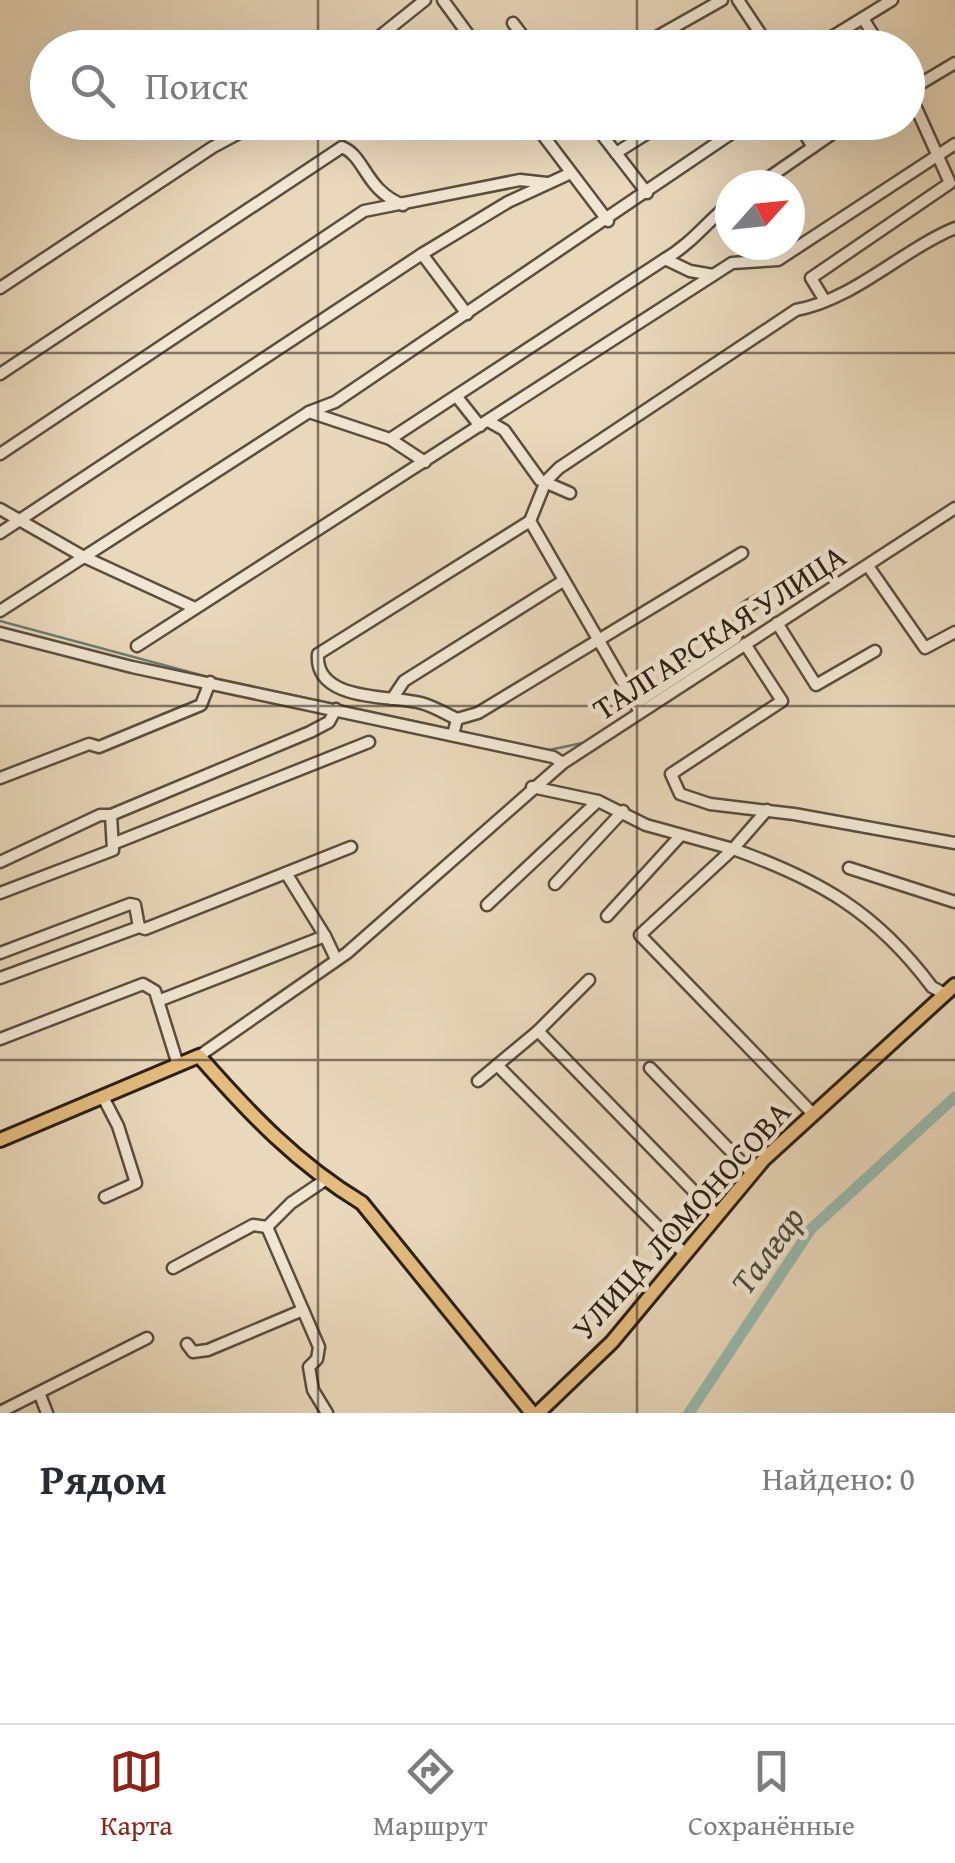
<!DOCTYPE html>
<html lang="ru">
<head>
<meta charset="utf-8">
<style>
	body { margin:0; font-family:"Gentium Book Plus",serif; background:#f2f2f3; color:#2b2b33 }
	.compass { position:absolute; left:715px; top:170px; width:90px; height:90px; border-radius:50%; background:#fff; box-shadow:0 10px 40px #0002; rotate:63deg }
	.list { margin:0; padding:0; list-style:none }
	h2 { display:flex; justify-content:space-between; align-items:center; height:130px; margin:0; padding:0 40px; font-size:42px }
	h2 small { font-size:32px; font-weight:400; color:#7c7c81 }
	.icon { flex:none; width:55px; height:55px; fill:none; stroke:currentColor; stroke-width:2; stroke-linecap:round; stroke-linejoin:round }
	.map { position:relative; flex:none; width:955px; height:1413px; overflow:hidden }
	.search { position:absolute; background:#fff; box-shadow:0 10px 40px #0002; left:30px; right:30px; top:30px; height:110px; display:flex; align-items:center; gap:25px; box-sizing:border-box; padding:0 35px; border-radius:55px; color:#7c7c81; font-size:38px }
	.sheet { height:310px; background:#fff }
	nav { display:flex; justify-content:space-around; align-items:center; box-sizing:border-box; height:140px; border-top:2px solid #e1e1e2; background:#fff; font-size:28px; color:#7c7c81 }
	nav a { display:grid; justify-items:center; gap:5px }
	nav .on { color:#8f2418 }
	.map>svg:first-child { display:block }
</style>
</head>
<body>
<div class="map">
<svg width="955" height="1413" viewBox="0 0 955 1413">
	<rect width="100%" height="100%" fill="#e9d8ba"/>
	<filter id="stains"><feTurbulence type="fractalNoise" baseFrequency=".002" numOctaves="4"/><feColorMatrix values="0 0 0 0 .2 0 0 0 0 .09 0 0 0 0 .02 0 0 0 .5 -.17"/></filter>
	<radialGradient id="worn" r=".72"><stop offset=".6" stop-color="#630" stop-opacity="0"/><stop offset="1" stop-color="#630" stop-opacity=".3"/></radialGradient>
	<g fill="none" stroke-linecap="round" stroke-linejoin="round">
		<g stroke="#6b7c70" stroke-width="2.5">
			<polyline points="837,579 955,502"/>
			<polyline points="0,621 208,677 451,729"/>
			<polyline points="458,731 549,750 587,742"/>
		</g>
		<polyline stroke="#97baad" stroke-width="11" points="689,1413 811,1229 955,1097"/>
		<g stroke="#5a4e3e" stroke-width="15">
			<g id="minor">
				<polyline points="443,0 478,48"/>
				<polyline points="738,0 770,48"/>
				<polyline points="863,18 881,48"/>
				<polyline points="513,23 532,48"/>
				<polyline points="365,48 425,0"/>
				<polyline points="637,48 722,0"/>
				<polyline points="814,48 892,0"/>
				<polyline points="908,91 955,63"/>
				<polyline points="533,122 608,221"/>
				<polyline points="592,122 647,193"/>
				<polyline points="813,147 849,122"/>
				<polyline points="616,153 665,122"/>
				<polyline points="758,185 813,147 797,122"/>
				<polyline points="422,254 467,314"/>
				<path d="M665,259c26,-15 42,-37 65,-56"/>
				<polyline points="0,288 213,147 260,122"/>
				<polyline points="825,301 811,278 950,183 908,90"/>
				<path d="M0,374l342,-227c24,10 22,42 61,58"/>
				<polyline points="457,397 480,426"/>
				<polyline points="309,412 390,439 665,259 690,271 713,275"/>
				<polyline points="488,421 504,430 540,480 570,493"/>
				<polyline points="390,439 425,462"/>
				<polyline points="0,454 364,211 520,180 547,183"/>
				<polyline points="0,509 84,557 195,608"/>
				<polyline points="0,533 422,254 508,202 571,173"/>
				<polyline points="868,566 925,648 955,632"/>
				<polyline points="0,611 309,412 335,402 748,122"/>
				<polyline points="777,623 816,685 875,651"/>
				<polyline points="0,633 132,667 553,757 563,763"/>
				<polyline points="745,644 782,701 671,774 680,794 710,804 794,814 955,843"/>
				<polyline points="137,646 732,263 778,260 955,144"/>
				<polyline points="392,699 404,681 563,581"/>
				<polyline points="635,704 736,638 742,610 758,600"/>
				<path d="M640,712l-110,-191 16,-40 13,-13 237,-158c57,-10 106,-60 159,-82"/>
				<path d="M457,719c-11,-5 -24,-13 -36,-16 -31,-8 -107,-1 -103,-49l212,-133"/>
				<polyline points="453,735 457,719 478,713 742,553"/>
				<polyline points="0,778 89,744 99,747 201,705 210,682"/>
				<polyline points="532,787 598,801 646,825 733,849 640,935 813,1114"/>
				<path d="M767,810l-34,39c87,31 143,63 199,138l13,7"/>
				<polyline points="115,843 369,742"/>
				<polyline points="0,862 100,815 111,815 310,732 329,722 336,709"/>
				<polyline points="849,868 955,902"/>
				<polyline points="286,873 325,936"/>
				<polyline points="555,884 623,811"/>
				<polyline points="0,893 113,850 111,815"/>
				<polyline points="487,905 598,801"/>
				<polyline points="607,916 681,835"/>
				<polyline points="0,953 130,904 135,905 139,927"/>
				<polyline points="0,978 139,927 145,929 351,847"/>
				<polyline points="158,1001 325,936 336,959"/>
				<polyline points="538,1031 589,980"/>
				<polyline points="0,1039 143,984 155,991 178,1065"/>
				<polyline points="199,1056 347,953 563,763 955,508"/>
				<polyline points="497,1065 685,1254"/>
				<polyline points="650,1068 752,1173"/>
				<polyline points="478,1081 538,1031 717,1215"/>
				<polyline points="103,1097 118,1126 136,1183 105,1197"/>
				<polyline points="325,1180 291,1203 267,1227 319,1347 317,1359 309,1367 313,1390 327,1413"/>
				<polyline points="173,1268 253,1225 267,1227"/>
				<polyline points="187,1344 193,1352 208,1350 303,1310"/>
				<polyline points="40,1395 47,1413"/>
				<polyline points="0,1412 147,1338"/>
			</g>
		</g>
		<g stroke="#2a2015" stroke-width="18">
			<g id="major">
				<path d="M0,1140l199,-84c50,57 97,107 163,147l170,210"/>
				<polyline points="538,1413 612,1342 764,1159 955,985"/>
			</g>
		</g>
		<use href="#minor" stroke="#f1e6d2" stroke-width="10"/>
		<use href="#major" stroke="#e4bc7d" stroke-width="12"/>
	</g>
	<path fill="none" stroke="#2a2015" stroke-width="2.5" stroke-opacity="0.55" d="M318,0v48M637,0v48M318,122v1291M637,122v1291M0,353h955M0,706h955M0,1060h955"/>
	<g text-anchor="middle" dominant-baseline="central" stroke-width="9" stroke-linejoin="round" paint-order="stroke">
		<g font-size="32" fill="#2a2015" stroke="#f1e6d2">
			<text transform="translate(719 632) rotate(-33)">ТАЛГАРСКАЯ УЛИЦА</text>
			<text transform="translate(681 1220) rotate(-48)">УЛИЦА ЛОМОНОСОВА</text>
		</g>
		<g font-size="35" font-style="italic" fill="#4b4e43" stroke="#f1e6d2">
			<text transform="translate(767 1250) rotate(-54)">Талғар</text>
		</g>
	</g>
	<rect width="100%" height="100%" filter="url(#stains)"/>
	<rect width="100%" height="100%" fill="url(#worn)"/>
</svg>
<svg class="compass" viewBox="-18 -18 36 36"><path d="M0-13l5 13h-10z" fill="#e53935"/><path d="M0 13l5-13h-10z" fill="#7c7c81"/></svg>
<div class="search"><svg class="icon" aria-label="search" viewBox="0 0 24 24"><circle cx="10" cy="10" r="6"/><path d="M15 15l6 6"/></svg>Поиск</div>
</div>
<section class="sheet">
<h2>Рядом<small>Найдено: 0</small></h2>
<ul class="list">
</ul>
</section>
<nav>
<a class="on"><svg class="icon" aria-label="map" viewBox="0 0 24 24"><path d="M3 6l6-2 6 2 6-2v14l-6 2-6-2-6 2zM9 4v14M15 6v14"/></svg>Карта</a>
<a><svg class="icon" aria-label="directions" viewBox="0 0 24 24"><path d="M12 3l9 9-9 9-9-9zM9 14v-3h6M13 9l2 2-2 2"/></svg>Маршрут</a>
<a><svg class="icon" aria-label="saved" viewBox="0 0 24 24"><path d="M7 4h10v16l-5-4-5 4z"/></svg>Сохранённые</a>
</nav>
</body>
</html>
